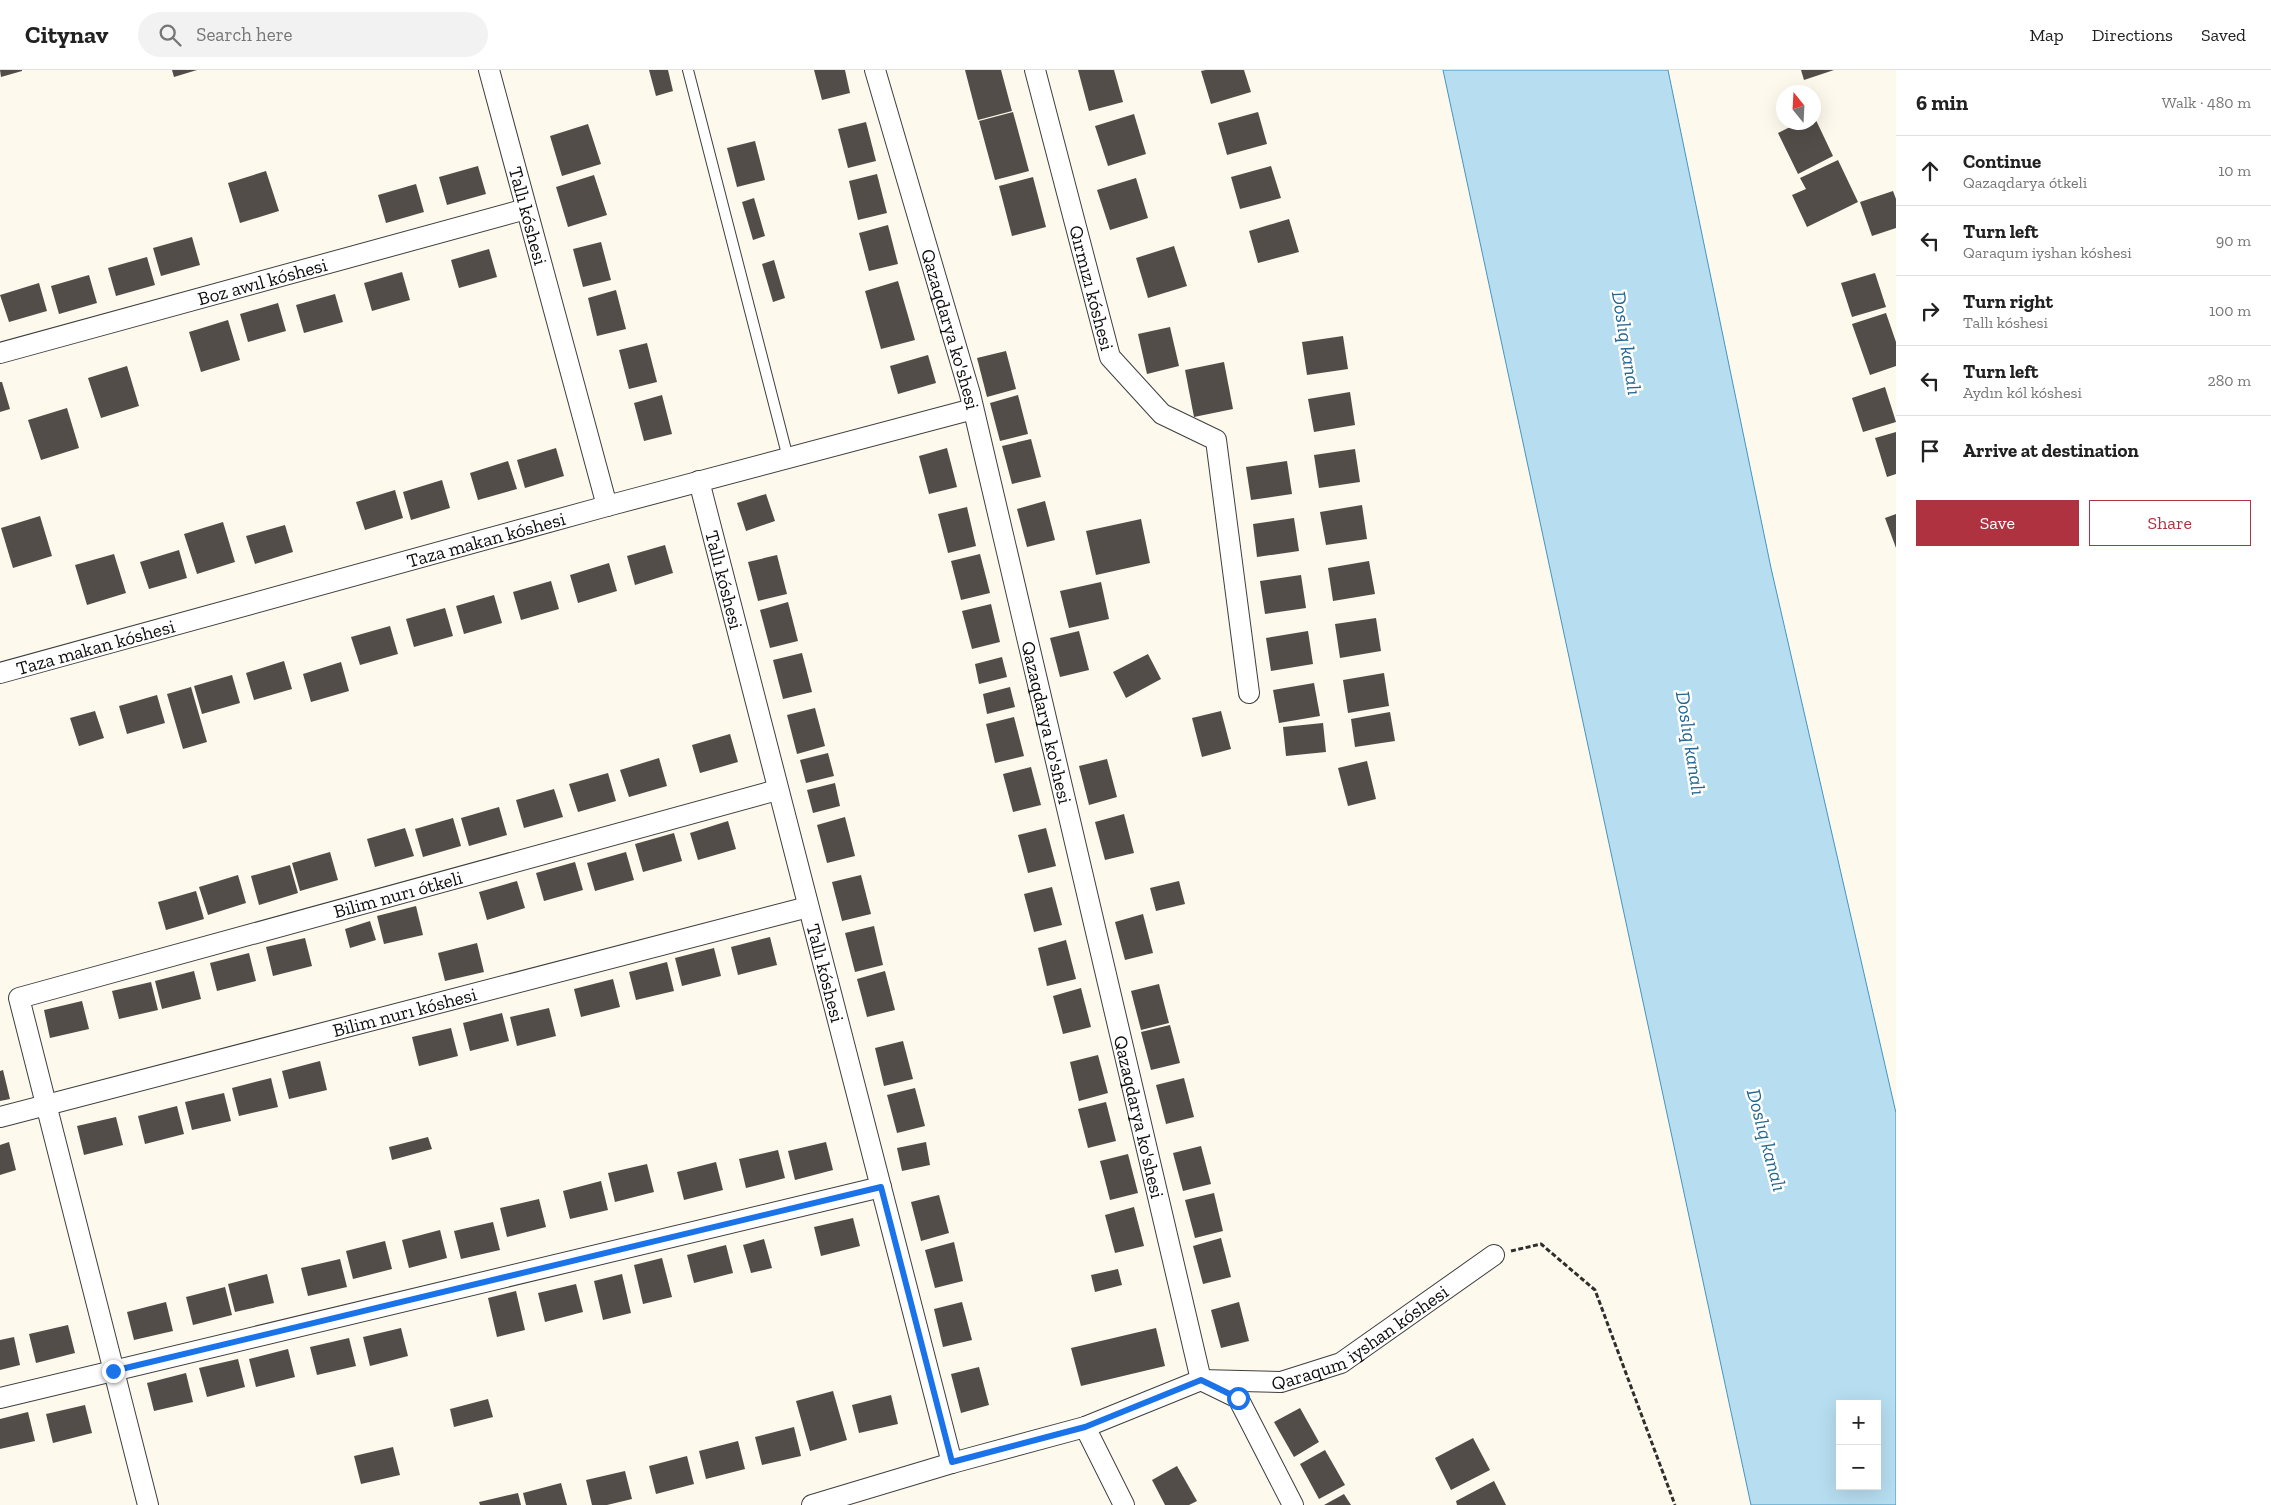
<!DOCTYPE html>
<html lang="en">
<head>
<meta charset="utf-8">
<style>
	body { margin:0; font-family:"Zilla Slab",serif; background:#f2f2f2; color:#222 }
	.controls { position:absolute; right:15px; bottom:15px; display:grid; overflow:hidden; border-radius:0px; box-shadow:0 5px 20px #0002 }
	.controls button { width:45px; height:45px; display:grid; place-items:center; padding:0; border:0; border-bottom:1px solid #e0e0e0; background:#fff; color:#222; font:25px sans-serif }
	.compass { position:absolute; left:1776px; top:15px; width:45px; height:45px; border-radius:50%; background:#fff; box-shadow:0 5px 20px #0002; rotate:342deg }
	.stop { position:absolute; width:15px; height:15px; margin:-11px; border:4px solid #1a73e8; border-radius:50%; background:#fff }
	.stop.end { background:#1a73e8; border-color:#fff; box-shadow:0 1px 5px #0008 }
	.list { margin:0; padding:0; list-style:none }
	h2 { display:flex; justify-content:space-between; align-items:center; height:65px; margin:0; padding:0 20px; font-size:21px }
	h2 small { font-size:16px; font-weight:400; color:#767676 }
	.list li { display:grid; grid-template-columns:32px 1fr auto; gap:15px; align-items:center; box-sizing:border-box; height:70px; padding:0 20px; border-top:1px solid #e0e0e0 }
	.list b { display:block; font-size:19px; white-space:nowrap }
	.list p { margin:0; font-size:16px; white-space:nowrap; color:#767676 }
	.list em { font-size:16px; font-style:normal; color:#767676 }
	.actions { display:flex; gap:10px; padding:15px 20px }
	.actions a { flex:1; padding:11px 0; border:1px solid #ae323f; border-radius:0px; text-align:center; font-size:18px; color:#ae323f }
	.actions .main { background:#ae323f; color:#fff }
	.icon { flex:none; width:28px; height:28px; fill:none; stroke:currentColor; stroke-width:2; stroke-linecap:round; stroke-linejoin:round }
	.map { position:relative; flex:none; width:1896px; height:1435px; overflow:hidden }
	header { display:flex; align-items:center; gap:30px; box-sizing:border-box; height:70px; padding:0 25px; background:#fff; border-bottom:1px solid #e0e0e0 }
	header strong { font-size:24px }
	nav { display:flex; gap:28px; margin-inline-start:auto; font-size:18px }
	.search { width:350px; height:45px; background:#f2f2f2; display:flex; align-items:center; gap:12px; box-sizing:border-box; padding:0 18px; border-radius:28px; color:#767676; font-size:19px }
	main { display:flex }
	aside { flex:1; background:#fff }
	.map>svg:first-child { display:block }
</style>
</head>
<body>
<header>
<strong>Citynav</strong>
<div class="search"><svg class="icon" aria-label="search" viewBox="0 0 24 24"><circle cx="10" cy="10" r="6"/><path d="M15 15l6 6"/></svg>Search here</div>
<nav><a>Map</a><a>Directions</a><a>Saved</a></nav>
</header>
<main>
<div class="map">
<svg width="1896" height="1435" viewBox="0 0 1896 1435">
	<rect width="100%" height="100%" fill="#fdf9ed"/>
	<path fill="#b6ddf0" stroke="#4595bf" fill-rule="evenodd" d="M1443,0h225l103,498 125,545v392h-145zM1840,1334h37v82h-37z"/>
	<g fill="#534d49">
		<polygon points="0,0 22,0 22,1 1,7"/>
		<polygon points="172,0 197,0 174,7"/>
		<polygon points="649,0 668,0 673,21 656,26"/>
		<polygon points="814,0 845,0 850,23 822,30"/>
		<polygon points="965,0 1001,0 1012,41 978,50"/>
		<polygon points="1078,0 1114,0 1123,32 1089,41"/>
		<polygon points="1206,0 1244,0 1251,22 1211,34 1201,1"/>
		<polygon points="1801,0 1834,0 1804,10"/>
		<polygon points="1013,42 1029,101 995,110 979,51"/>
		<polygon points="1258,42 1267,74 1227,85 1218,53"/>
		<polygon points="1134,44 1146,84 1108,96 1095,56"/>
		<polygon points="1814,46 1833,86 1798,104 1778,63 1800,52 1814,52"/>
		<polygon points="866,52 876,91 848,98 838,59"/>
		<polygon points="588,54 601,94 562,106 550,66"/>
		<polygon points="755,71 765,110 737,117 727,78"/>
		<polygon points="1838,90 1858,132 1807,157 1792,125 1806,119 1800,108"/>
		<polygon points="478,96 486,124 447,135 439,107"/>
		<polygon points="1271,96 1281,128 1240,139 1231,107"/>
		<polygon points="266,101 279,141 240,153 228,113"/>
		<polygon points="877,104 887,143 858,150 849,111"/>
		<polygon points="594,105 607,145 568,157 556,117"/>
		<polygon points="1033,107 1046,157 1012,166 999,116"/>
		<polygon points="1136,108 1148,148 1110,160 1097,120"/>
		<polygon points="416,114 424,142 386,153 378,125"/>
		<polygon points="1893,121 1896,129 1896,158 1872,166 1860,132"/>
		<polygon points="754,128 765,166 753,170 742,132"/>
		<polygon points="1289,149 1299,182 1258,193 1249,161"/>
		<polygon points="888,155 898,194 869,201 859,163"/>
		<polygon points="192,167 200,195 161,206 153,178"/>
		<polygon points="601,172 611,210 583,217 573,179"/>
		<polygon points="1174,176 1187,216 1148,228 1136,188"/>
		<polygon points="489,179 497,207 459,218 451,190"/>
		<polygon points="147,187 155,215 116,226 108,198"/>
		<polygon points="774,190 785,228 773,232 762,194"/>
		<polygon points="402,202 410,230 372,241 364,213"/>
		<polygon points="1875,203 1886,237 1852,247 1841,213"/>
		<polygon points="89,205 97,233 59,244 51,216"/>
		<polygon points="898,211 915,270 881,279 865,221"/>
		<polygon points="39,213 47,241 9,252 0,225"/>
		<polygon points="616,220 626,259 597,266 588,228"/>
		<polygon points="335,224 343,252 304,263 296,235"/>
		<polygon points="278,233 286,261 248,272 240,244"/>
		<polygon points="1886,243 1896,272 1896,296 1870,305 1852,254"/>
		<polygon points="228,250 240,290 201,302 189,262"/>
		<polygon points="1170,257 1179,296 1147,304 1138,264"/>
		<polygon points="1343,266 1348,299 1307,305 1302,272"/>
		<polygon points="647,273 657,312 629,319 619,280"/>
		<polygon points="1006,281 1016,319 987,327 977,288"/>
		<polygon points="928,285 936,313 898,324 890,296"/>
		<polygon points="1224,292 1233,339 1194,347 1185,300"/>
		<polygon points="127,296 139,336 101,348 88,308"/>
		<polygon points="0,312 2,312 10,339 0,342"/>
		<polygon points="1885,317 1896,352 1863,362 1852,328"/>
		<polygon points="1350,322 1355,355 1314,362 1308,329"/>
		<polygon points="662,325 672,364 644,371 634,333"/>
		<polygon points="1018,325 1028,364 1000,371 990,333"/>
		<polygon points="67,338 79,378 41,390 28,350"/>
		<polygon points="1896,362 1896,404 1887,407 1875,368"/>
		<polygon points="1031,369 1041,407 1012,414 1002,376"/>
		<polygon points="556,378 564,406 525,418 517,390"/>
		<polygon points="947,378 957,417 929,424 919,386"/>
		<polygon points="1355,379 1360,412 1319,418 1314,385"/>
		<polygon points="508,391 517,419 478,430 470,403"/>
		<polygon points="1287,391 1292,424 1251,430 1246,397"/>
		<polygon points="442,410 450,438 411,450 403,422"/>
		<polygon points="395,420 403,448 365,460 356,432"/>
		<polygon points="766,424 775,451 746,461 737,433"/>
		<polygon points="1045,431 1055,470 1027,477 1017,439"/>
		<polygon points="1362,435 1367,469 1326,475 1320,442"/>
		<polygon points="967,437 976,476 948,483 938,444"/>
		<polygon points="1896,444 1896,478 1885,448"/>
		<polygon points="40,446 52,486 13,498 1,458"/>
		<polygon points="1294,448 1299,481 1257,487 1253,454"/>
		<polygon points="1141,449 1150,493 1096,505 1086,461"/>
		<polygon points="223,452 235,492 197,504 184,464"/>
		<polygon points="285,455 293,482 255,494 246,466"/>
		<polygon points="665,475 673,503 635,515 627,486"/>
		<polygon points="179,480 187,508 149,519 140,492"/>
		<polygon points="114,484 126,523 87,535 75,495"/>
		<polygon points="980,484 990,523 961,530 951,491"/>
		<polygon points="777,485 787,524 758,531 748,492"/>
		<polygon points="1369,491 1375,524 1333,531 1328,498"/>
		<polygon points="609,493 617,521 578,533 570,505"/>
		<polygon points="1301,505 1306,538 1265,544 1260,511"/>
		<polygon points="551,511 559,539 521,550 513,522"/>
		<polygon points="1101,512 1109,549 1069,558 1060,521"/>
		<polygon points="494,525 502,553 464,564 456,536"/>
		<polygon points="788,532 798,571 770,578 760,540"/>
		<polygon points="991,534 1000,572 972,579 962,541"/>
		<polygon points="445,538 453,566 414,577 406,549"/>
		<polygon points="1376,548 1381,581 1340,588 1335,554"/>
		<polygon points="390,556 398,584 360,595 351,567"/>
		<polygon points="1079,561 1089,600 1060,607 1050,568"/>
		<polygon points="1308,561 1313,594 1271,601 1266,568"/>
		<polygon points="802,583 812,622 783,629 773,590"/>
		<polygon points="1148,584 1161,609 1126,628 1113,602"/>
		<polygon points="1002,587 1007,607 979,614 975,594"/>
		<polygon points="284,591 292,619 254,630 246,603"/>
		<polygon points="341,592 349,621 311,632 303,604"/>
		<polygon points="1384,603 1389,636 1348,643 1343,610"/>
		<polygon points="232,605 240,633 202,644 194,616"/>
		<polygon points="1314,613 1320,646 1279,653 1273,620"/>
		<polygon points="191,617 207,672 183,679 167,624"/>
		<polygon points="1010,617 1015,637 987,644 983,624"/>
		<polygon points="157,625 165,653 127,664 119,636"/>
		<polygon points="815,638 825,676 797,684 787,645"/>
		<polygon points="95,641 104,668 79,676 70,648"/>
		<polygon points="1221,641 1231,679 1202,687 1192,648"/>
		<polygon points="1390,642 1395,671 1355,677 1351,649"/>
		<polygon points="1014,647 1024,686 995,693 986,654"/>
		<polygon points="1323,653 1326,682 1286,686 1283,657"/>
		<polygon points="730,664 738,692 700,703 692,675"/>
		<polygon points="828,683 834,706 806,713 800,690"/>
		<polygon points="659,688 667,716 629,727 620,700"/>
		<polygon points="1107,689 1117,727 1089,735 1079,696"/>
		<polygon points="1367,691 1376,729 1348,736 1338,698"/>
		<polygon points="1031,697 1041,735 1013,742 1003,704"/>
		<polygon points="608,703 616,731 578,742 569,714"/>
		<polygon points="835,713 840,736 813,743 807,720"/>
		<polygon points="554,719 563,747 524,758 516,730"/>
		<polygon points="499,737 507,765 469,776 461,748"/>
		<polygon points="1124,744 1134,783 1105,790 1095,752"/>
		<polygon points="845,747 855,786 827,793 817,755"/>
		<polygon points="453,748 461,776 423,787 415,759"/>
		<polygon points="728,751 736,779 698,790 690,763"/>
		<polygon points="405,758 414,786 375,797 367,769"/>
		<polygon points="1046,758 1056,796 1028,803 1018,765"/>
		<polygon points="674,763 682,791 643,802 635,774"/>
		<polygon points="330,782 338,810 300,821 292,793"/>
		<polygon points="626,782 634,810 595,821 587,793"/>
		<polygon points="575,792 583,820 544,831 536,803"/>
		<polygon points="290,795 298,823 259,835 251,806"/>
		<polygon points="238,805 246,833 208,845 199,817"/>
		<polygon points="861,805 871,844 842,851 832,812"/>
		<polygon points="517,811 525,838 487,850 479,822"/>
		<polygon points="1179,811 1185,834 1156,841 1150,818"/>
		<polygon points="1052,817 1062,855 1034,862 1024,824"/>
		<polygon points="196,821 204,849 166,860 158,832"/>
		<polygon points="416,836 423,865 384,874 377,846"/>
		<polygon points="1143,844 1153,883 1125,890 1115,852"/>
		<polygon points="370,851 376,870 350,878 345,859"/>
		<polygon points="874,856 883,895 855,902 845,863"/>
		<polygon points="770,867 777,895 738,905 731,877"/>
		<polygon points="305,868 312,896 273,906 266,877"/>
		<polygon points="1066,870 1076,909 1047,916 1038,878"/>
		<polygon points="477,873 484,902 445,911 438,883"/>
		<polygon points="714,878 721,906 682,916 675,888"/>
		<polygon points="249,883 256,911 217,921 210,893"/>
		<polygon points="667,892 674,921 636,930 629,902"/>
		<polygon points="194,901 201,929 162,939 155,911"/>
		<polygon points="885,901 895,940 867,947 857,909"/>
		<polygon points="613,909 620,937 581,947 574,919"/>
		<polygon points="151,912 158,940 119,949 112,921"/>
		<polygon points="1159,914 1169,953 1141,960 1131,921"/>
		<polygon points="1081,918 1091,957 1063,964 1053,926"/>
		<polygon points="82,931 89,959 50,968 44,940"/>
		<polygon points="549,938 556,966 517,976 510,947"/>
		<polygon points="502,943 509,971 470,981 463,953"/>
		<polygon points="1170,955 1180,993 1151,1000 1141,962"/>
		<polygon points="451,958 458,986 419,996 412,967"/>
		<polygon points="903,971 913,1009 884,1016 875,978"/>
		<polygon points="1098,985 1108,1023 1079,1031 1070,992"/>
		<polygon points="320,991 327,1020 289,1029 282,1001"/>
		<polygon points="3,1000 10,1029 0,1031 0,1001"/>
		<polygon points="271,1008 278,1037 239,1046 232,1018"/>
		<polygon points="1184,1008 1194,1047 1166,1054 1156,1015"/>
		<polygon points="915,1018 925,1056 897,1063 887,1025"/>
		<polygon points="224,1023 231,1051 192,1060 185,1032"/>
		<polygon points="1106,1032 1116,1071 1088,1078 1078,1039"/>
		<polygon points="177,1036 184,1064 145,1074 138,1046"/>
		<polygon points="116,1047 123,1075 84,1085 77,1056"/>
		<polygon points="428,1067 432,1079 392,1090 389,1077"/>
		<polygon points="9,1072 16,1100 0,1105 0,1075"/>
		<polygon points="826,1072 833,1100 795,1110 788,1081"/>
		<polygon points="926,1072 930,1095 902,1101 897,1078"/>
		<polygon points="1201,1076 1211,1114 1183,1121 1173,1083"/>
		<polygon points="778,1080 785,1108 746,1118 739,1089"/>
		<polygon points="1128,1084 1138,1123 1110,1130 1100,1091"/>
		<polygon points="716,1092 723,1120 684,1130 677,1102"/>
		<polygon points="647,1094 654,1122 615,1132 608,1103"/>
		<polygon points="601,1111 608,1140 570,1149 563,1121"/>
		<polygon points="1214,1123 1223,1161 1195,1168 1185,1130"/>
		<polygon points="939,1125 949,1163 921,1171 911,1132"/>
		<polygon points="539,1129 546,1157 507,1167 500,1138"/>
		<polygon points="1134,1137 1144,1176 1115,1183 1105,1145"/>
		<polygon points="853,1148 860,1176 821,1186 814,1157"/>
		<polygon points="493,1152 500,1180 461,1189 454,1161"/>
		<polygon points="440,1160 447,1188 409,1198 402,1170"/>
		<polygon points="1221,1168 1231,1207 1203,1214 1193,1176"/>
		<polygon points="764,1169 772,1198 751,1203 743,1175"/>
		<polygon points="385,1171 392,1199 353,1209 346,1181"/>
		<polygon points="954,1172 963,1211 935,1218 925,1180"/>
		<polygon points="726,1175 733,1203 694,1213 687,1185"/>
		<polygon points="662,1188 672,1227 643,1234 634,1195"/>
		<polygon points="340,1189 347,1217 308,1226 301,1198"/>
		<polygon points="1118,1199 1122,1215 1095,1222 1091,1205"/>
		<polygon points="267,1204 274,1233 235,1242 228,1214"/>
		<polygon points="622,1204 631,1243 603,1250 594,1211"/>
		<polygon points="576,1214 583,1242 545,1252 538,1223"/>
		<polygon points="225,1217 232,1245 193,1255 186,1227"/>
		<polygon points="516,1221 525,1260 497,1267 488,1228"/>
		<polygon points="166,1232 173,1261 134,1270 127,1242"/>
		<polygon points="962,1232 972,1270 943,1277 934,1239"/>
		<polygon points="1239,1232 1249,1271 1221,1278 1211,1240"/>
		<polygon points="68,1255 75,1283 36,1293 29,1264"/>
		<polygon points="401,1258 408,1286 370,1296 363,1267"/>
		<polygon points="1156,1258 1165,1296 1081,1316 1071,1278"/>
		<polygon points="14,1267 20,1295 0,1300 0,1270"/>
		<polygon points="349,1268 356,1296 317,1305 310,1277"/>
		<polygon points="288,1279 295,1307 256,1317 249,1289"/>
		<polygon points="238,1289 245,1317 207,1327 199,1298"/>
		<polygon points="979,1297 989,1335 961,1343 951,1304"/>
		<polygon points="186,1303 193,1332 154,1341 147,1313"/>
		<polygon points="833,1321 847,1370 810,1381 796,1331"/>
		<polygon points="891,1325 898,1354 859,1363 852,1335"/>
		<polygon points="488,1329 493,1347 454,1357 450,1339"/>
		<polygon points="85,1335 92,1363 53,1373 46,1344"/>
		<polygon points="1300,1338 1319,1372 1294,1387 1274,1352"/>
		<polygon points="28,1342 35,1371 0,1379 0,1349"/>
		<polygon points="794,1357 801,1386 762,1395 755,1367"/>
		<polygon points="1473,1368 1490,1400 1451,1420 1435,1388"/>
		<polygon points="738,1371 745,1399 706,1409 699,1381"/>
		<polygon points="393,1377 400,1405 361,1414 354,1386"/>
		<polygon points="1325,1380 1345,1415 1319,1429 1300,1394"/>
		<polygon points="687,1386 694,1414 656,1424 649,1396"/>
		<polygon points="1177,1396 1197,1431 1189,1435 1165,1435 1152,1410"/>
		<polygon points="625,1401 632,1429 607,1435 592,1435 586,1410"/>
		<polygon points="1494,1411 1506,1435 1457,1435 1456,1431"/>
		<polygon points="561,1413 567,1435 526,1435 523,1423"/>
		<polygon points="518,1423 521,1435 480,1435 479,1432"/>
		<polygon points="1344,1424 1351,1435 1324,1435"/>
	</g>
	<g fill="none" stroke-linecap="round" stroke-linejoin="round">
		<g stroke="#3f3f3f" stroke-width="12">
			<polyline id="lane" points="688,0 788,388"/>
		</g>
		<g stroke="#3f3f3f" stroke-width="22">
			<g id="street">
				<path id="s1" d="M489,0l118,436"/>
				<path id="s2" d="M875,0l95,324 231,986 37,18 55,107"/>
				<path id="s3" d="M1035,0l75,287 52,57 54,26 33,253"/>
				<path id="s4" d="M0,283l526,-144"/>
				<path id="s5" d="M699,411l253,982"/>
				<path id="s6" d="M0,603l607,-167 366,-97"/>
				<path id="s7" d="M0,1047l808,-210"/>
				<polyline points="0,1328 881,1117"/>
				<polyline points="1085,1357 1124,1435"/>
				<path id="s8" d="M148,1435l-129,-507 758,-208"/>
				<path id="s9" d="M812,1435l140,-42 133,-36 116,-47 80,2 60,-19 153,-108"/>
			</g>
		</g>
		<polyline stroke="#2e2e2e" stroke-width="3" stroke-dasharray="5 2.5" stroke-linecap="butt" points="1511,1181 1541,1174 1595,1220 1675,1435"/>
		<use href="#lane" stroke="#fff" stroke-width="10"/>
		<use href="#street" stroke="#fff" stroke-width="20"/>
	</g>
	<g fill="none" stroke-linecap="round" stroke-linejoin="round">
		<polyline stroke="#1a73e8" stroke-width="6" points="113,1301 881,1117 952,1392 1085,1357 1201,1310 1238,1328"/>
	</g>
	<g text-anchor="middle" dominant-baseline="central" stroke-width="5" stroke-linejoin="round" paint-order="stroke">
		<g font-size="19" fill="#0c0c0c" stroke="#fff">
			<text stroke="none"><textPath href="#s1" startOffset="151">Tallı kóshesi</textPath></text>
			<text stroke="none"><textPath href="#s4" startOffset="272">Boz awıl kóshesi</textPath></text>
			<text stroke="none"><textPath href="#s3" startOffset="225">Qırmızı kóshesi</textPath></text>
			<text stroke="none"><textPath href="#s2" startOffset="270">Qazaqdarya ko'shesi</textPath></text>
			<text stroke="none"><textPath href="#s6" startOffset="504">Taza makan kóshesi</textPath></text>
			<text stroke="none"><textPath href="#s5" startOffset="102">Tallı kóshesi</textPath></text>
			<text stroke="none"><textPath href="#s6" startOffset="99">Taza makan kóshesi</textPath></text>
			<text stroke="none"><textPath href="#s2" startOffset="675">Qazaqdarya ko'shesi</textPath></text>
			<text stroke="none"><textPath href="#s8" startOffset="916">Bilim nurı ótkeli</textPath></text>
			<text stroke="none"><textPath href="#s5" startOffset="508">Tallı kóshesi</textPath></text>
			<text stroke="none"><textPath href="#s7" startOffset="418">Bilim nurı kóshesi</textPath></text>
			<text stroke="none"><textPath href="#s2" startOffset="1080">Qazaqdarya ko'shesi</textPath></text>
			<text stroke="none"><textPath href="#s9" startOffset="580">Qaraqum iyshan kóshesi</textPath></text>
		</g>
		<g font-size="20" font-style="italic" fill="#226791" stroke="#fff">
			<text transform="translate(1627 273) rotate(81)">Doslıq kanalı</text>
			<text transform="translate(1691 673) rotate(81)">Doslıq kanalı</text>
			<text transform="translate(1767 1070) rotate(75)">Doslıq kanalı</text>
		</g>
	</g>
</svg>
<div class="controls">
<button>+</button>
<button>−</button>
</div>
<svg class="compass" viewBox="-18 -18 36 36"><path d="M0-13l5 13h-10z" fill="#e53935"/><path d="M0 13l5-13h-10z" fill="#767676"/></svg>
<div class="stop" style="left:1238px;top:1328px"></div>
<div class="stop end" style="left:113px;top:1301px"></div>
</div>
<aside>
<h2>6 min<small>Walk · 480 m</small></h2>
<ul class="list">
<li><svg class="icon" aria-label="ahead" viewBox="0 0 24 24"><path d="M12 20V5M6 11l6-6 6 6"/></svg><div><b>Continue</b><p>Qazaqdarya ótkeli</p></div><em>10 m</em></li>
<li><svg class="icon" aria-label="left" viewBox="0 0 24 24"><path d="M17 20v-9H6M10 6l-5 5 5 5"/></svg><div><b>Turn left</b><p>Qaraqum iyshan kóshesi</p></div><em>90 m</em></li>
<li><svg class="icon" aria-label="right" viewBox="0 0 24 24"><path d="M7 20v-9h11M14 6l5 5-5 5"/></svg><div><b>Turn right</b><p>Tallı kóshesi</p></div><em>100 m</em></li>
<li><svg class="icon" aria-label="left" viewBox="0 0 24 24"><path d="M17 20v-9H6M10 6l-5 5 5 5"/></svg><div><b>Turn left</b><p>Aydın kól kóshesi</p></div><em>280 m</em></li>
<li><svg class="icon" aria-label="arrive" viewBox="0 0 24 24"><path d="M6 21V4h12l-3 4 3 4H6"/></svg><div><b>Arrive at destination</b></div></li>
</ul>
<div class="actions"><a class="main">Save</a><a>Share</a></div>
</aside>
</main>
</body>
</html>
